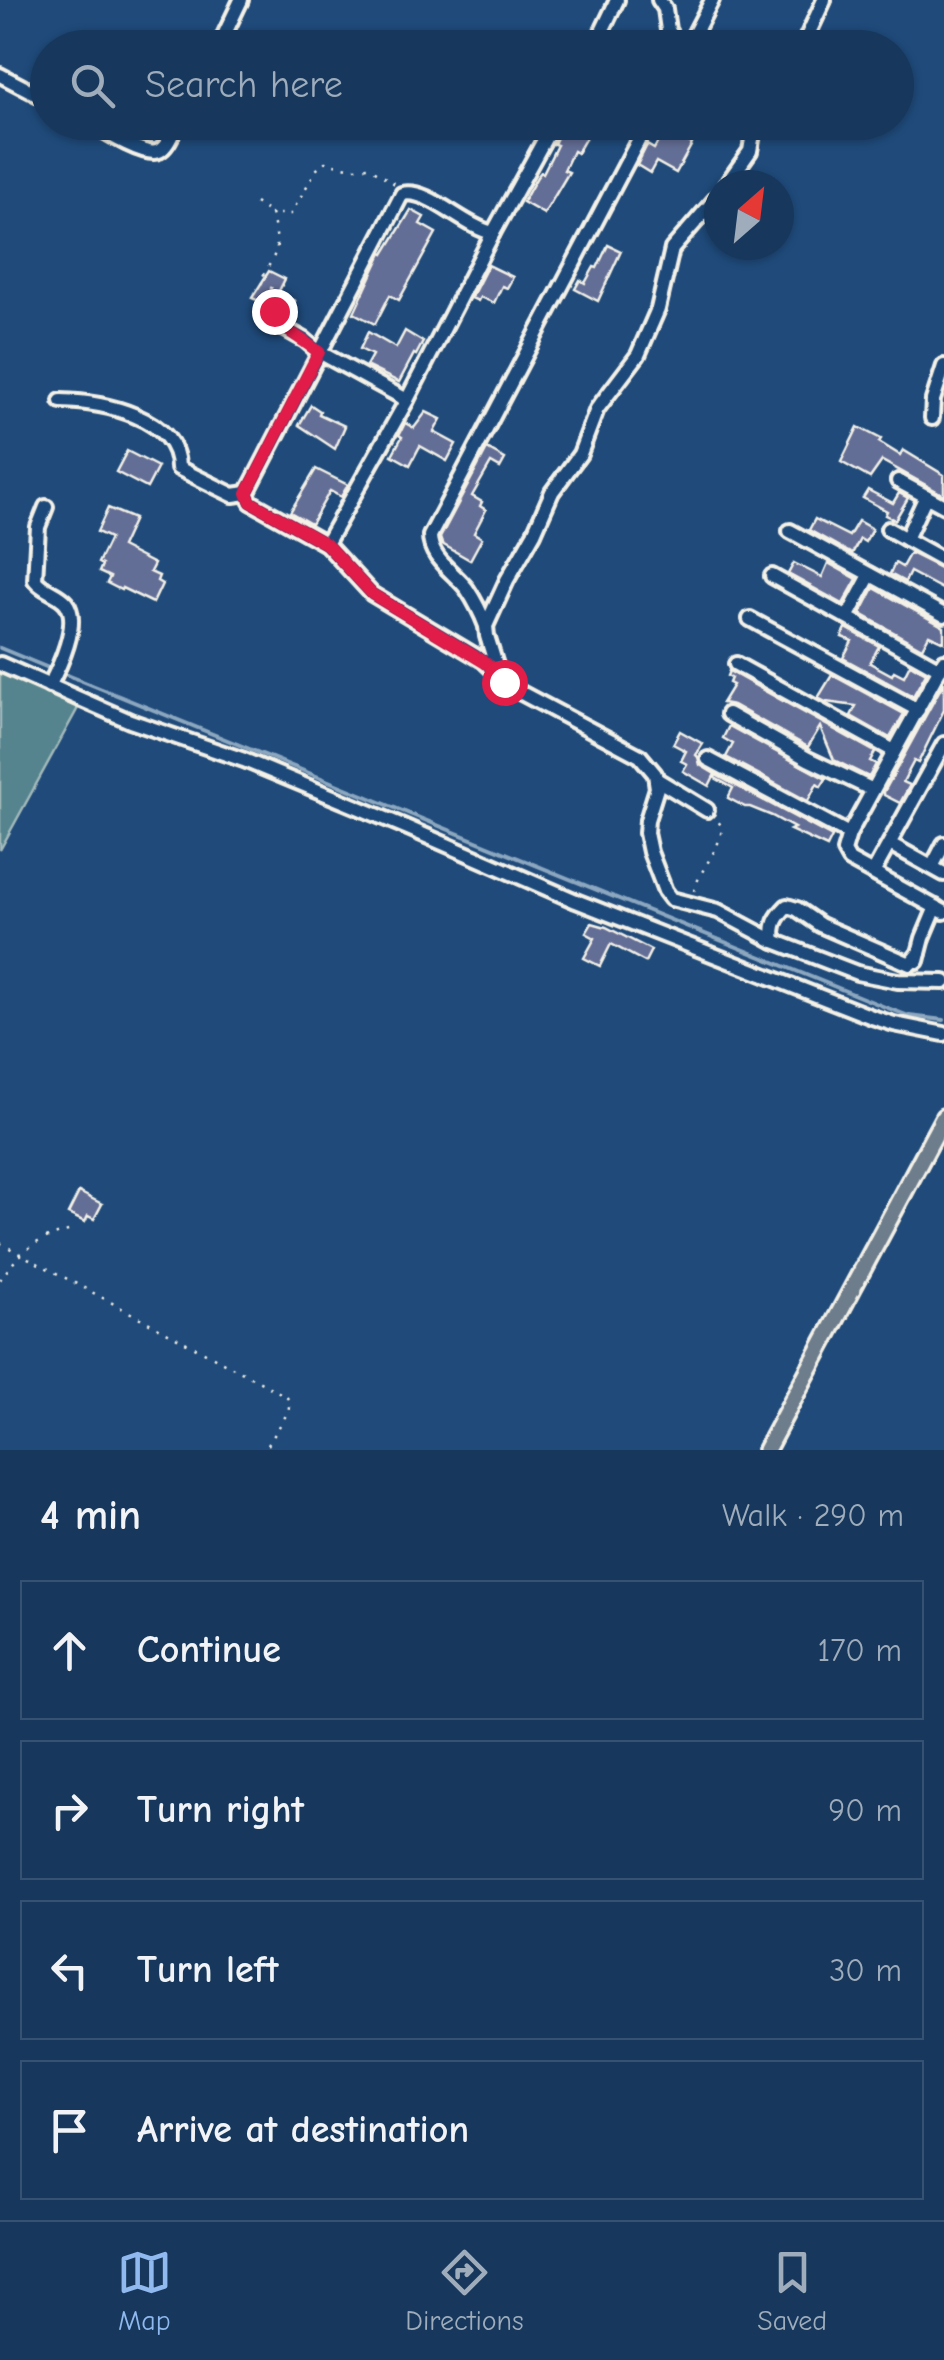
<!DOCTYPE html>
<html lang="en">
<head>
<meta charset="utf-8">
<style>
	body { margin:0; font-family:"Comic Neue",sans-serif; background:#244365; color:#f1f3f6 }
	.compass { position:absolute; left:704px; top:170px; width:90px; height:90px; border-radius:50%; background:#17385c; box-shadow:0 2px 8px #0004; rotate:28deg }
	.stop { position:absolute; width:30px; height:30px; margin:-22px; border:8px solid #e11d48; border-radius:50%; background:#fff }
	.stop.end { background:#e11d48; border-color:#fff; box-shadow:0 2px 10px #0008 }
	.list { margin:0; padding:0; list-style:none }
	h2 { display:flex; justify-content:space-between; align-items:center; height:130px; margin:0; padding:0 40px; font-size:42px }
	h2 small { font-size:32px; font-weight:400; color:#9eacbb }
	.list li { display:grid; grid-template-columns:65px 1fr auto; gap:30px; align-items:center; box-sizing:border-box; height:140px; margin:0 20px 20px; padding:0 20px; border:2px solid #365272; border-radius:0px }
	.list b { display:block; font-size:38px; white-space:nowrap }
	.list em { font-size:32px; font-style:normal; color:#9eacbb }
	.icon { flex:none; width:55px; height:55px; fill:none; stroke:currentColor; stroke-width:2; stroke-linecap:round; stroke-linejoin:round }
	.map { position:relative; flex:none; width:944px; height:1450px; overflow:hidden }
	.search { position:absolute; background:#17385c; box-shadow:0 2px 8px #0004; left:30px; right:30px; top:30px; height:110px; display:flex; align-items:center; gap:25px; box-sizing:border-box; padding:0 35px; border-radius:55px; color:#9eacbb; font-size:38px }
	.sheet { height:770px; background:#17385c }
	nav { display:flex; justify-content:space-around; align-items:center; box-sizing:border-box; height:140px; border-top:2px solid #365272; background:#17385c; font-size:28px; color:#9eacbb }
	nav a { display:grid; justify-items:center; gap:5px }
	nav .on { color:#90b9f0 }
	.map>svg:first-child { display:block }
</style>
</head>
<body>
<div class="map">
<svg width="944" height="1450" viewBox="0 0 944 1450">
	<rect width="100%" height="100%" fill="#1f4a7a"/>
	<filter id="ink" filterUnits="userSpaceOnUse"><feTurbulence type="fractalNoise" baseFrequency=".01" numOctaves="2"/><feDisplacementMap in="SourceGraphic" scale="20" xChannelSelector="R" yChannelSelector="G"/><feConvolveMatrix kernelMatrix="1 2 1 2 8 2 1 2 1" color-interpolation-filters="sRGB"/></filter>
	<g filter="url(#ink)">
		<polygon fill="#54848e" stroke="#a4babb" stroke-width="2.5" points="0,671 78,708 0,850"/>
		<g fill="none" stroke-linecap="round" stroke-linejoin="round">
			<g stroke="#8ca7bf" stroke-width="4">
				<polyline points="0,648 51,669"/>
				<polyline points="60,672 885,1007 909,1016 944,1020"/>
			</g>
		</g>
		<g fill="#646e96" stroke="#f4f1e8" stroke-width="2.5">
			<polygon points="564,122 588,122 593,125 577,153 573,151 564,170 569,172 544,214 523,202 537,177 541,172 543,173 557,145 554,144"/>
			<polygon points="665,129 692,144 676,173 656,162 650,173 637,165 647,145 654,149"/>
			<polygon points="411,210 424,217 420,224 436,233 399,300 390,295 375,324 354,313 382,253 384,254"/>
			<polygon points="608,245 621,251 598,301 575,289 580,280 585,283 594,267 597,268"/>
			<polygon points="488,265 513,277 507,288 502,286 494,303 480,297 478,301 471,298"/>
			<polygon points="269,271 285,279 278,293 295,301 289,314 252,298"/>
			<polygon points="405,331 423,342 416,355 414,354 399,382 366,366 372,355 360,349 368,332 396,348"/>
			<polygon points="311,405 320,411 319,414 345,426 335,449 299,425"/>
			<polygon points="426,412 441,419 434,432 456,444 447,461 420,446 410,465 392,455 402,437 399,435 405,423 414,428"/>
			<polygon points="858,427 881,439 879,442 900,455 903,450 944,475 944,495 882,461 870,478 841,462"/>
			<polygon points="487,449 505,459 500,468 491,463 472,496 482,502 480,506 486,510 474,533 482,538 470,560 442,544 440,538"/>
			<polygon points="127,451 158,467 147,488 116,472"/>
			<polygon points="316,469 348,485 341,497 330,491 311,524 290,512"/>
			<polygon points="868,490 893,503 899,493 908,498 895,520 885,515 887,511 863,498"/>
			<polygon points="108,508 134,519 121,547 154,564 150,572 159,576 157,581 162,584 153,603 122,588 121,590 107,583 110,577 99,572 102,565 98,563 110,538 97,532"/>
			<polygon points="815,519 849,536 858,521 872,529 865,542 860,539 852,554 809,530"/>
			<polygon points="910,553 944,570 944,590 910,572 905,582 890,574 895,563 902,567"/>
			<polygon points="794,563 822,577 828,563 857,579 843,604 788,574"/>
			<polygon points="874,588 944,627 944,642 929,635 922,648 863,615 861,613"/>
			<polygon points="846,628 879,646 870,663 892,675 894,671 904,676 910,664 926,673 913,696 843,658 852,641 842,637"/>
			<polygon points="729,671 875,752 870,761 876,764 869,777 834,760 820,727 808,747 733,705 722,703 733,685 729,683 731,678 727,676"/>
			<polygon points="832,675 904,714 890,738 851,716 856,706 826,702 818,698"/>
			<polygon points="944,682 944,710 918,763 914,761 903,782 910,785 900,803 884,795 884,792"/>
			<polygon points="729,726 826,779 821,787 817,784 808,801 726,757 733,744 723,738"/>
			<polygon points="680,731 703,744 696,755 698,757 700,765 715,774 709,786 683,771 687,764 681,761 686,751 673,744"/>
			<polygon points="716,775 832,837 827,847 790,830 794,828 772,816 750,807 745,807 728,798 733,788 715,778"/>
			<polygon points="592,923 606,927 651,950 645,962 611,944 600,966 584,958 595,938 586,933"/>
			<polygon points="79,1192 102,1204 94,1219 88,1216 85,1222 68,1214"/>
		</g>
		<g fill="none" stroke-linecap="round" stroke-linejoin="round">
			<g stroke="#f4f1e8" stroke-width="20">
				<g id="minor">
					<polyline points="659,0 665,9 668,30 679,48"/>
					<polyline points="218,48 241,0"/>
					<polyline points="594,48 617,0"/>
					<polyline points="687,48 712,0"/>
					<polyline points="802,48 824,0"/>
					<polyline points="0,75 48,100"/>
					<path d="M89,122c13,8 57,36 70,29 9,-4 14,-20 19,-29"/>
					<polyline points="726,185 750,151 755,122"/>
					<path d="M493,233c-29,-6 -66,-46 -91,-39l-155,299 4,9 75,42 46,50 112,67 28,27 128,68 15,18 2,14 -10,32 -1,13 4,19 15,39 6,8 47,12 56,30 83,32 41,8 46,1"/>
					<polyline points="280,326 305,340 319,352 407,400"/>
					<path d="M61,401c40,1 117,15 117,67l55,27 14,-2"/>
					<polyline points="932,418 933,400 944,366"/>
					<polyline points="898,481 944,506"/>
					<path d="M46,507l-8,20 -3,53c8,11 23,13 31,23 15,19 -7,65 -17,83"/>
					<polyline points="888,529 944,560"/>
					<polyline points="790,531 944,615"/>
					<polyline points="906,539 926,496"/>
					<polyline points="326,544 407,400 493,233 554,122"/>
					<polyline points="772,576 940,669"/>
					<polyline points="848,616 870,575"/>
					<polyline points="750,619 918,710"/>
					<path d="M486,626c-5,-13 -11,-25 -19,-37 -13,-17 -37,-30 -37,-53l218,-414"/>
					<polyline points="944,661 849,834 844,851 849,860 944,912"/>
					<polyline points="0,664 130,721 244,760 408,828 576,901 872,1017 894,1024 944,1034"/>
					<polyline points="736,664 894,751"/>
					<polyline points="499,675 487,636 486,626 507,580 534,533 552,492 580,454 597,409 638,355 658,309 672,249 719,195"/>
					<polyline points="728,714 808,759 873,790"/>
					<polyline points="708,759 849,834"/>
					<polyline points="656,779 707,810"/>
					<polyline points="890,844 944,874"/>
					<polyline points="932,867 944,844"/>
					<polyline points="873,873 944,744"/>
					<path d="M774,941c-3,-16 2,-24 13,-35l10,3 23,16 90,39 9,-11"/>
					<polyline points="917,961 923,938 936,907"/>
				</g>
			</g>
			<g stroke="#f4f1e8" stroke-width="22">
				<polyline id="major" points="766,1450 944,1117"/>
			</g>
			<g stroke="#f4f1e8" stroke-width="2.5" stroke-dasharray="2.5 8" stroke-linecap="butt">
				<polyline points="255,203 270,213"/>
				<path d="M276,313l-2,-2 7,-15 -2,-4 -19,-10c17,-34 22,-28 11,-68h20l25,-44 9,-8 28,6 16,-1 26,17"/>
				<path d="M694,891c6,-23 26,-40 28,-64l-6,-9"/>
				<polyline points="0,1243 286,1396 290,1402 288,1412 265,1450"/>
				<path d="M0,1280c21,-30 38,-43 73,-50"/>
			</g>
			<use href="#minor" stroke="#1f4a7a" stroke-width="12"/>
			<use href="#major" stroke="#6d7d8c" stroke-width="15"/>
		</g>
	</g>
	<g fill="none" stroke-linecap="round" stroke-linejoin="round" filter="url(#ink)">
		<polyline stroke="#e11d48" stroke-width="12" points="274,311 285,318 285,328 319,352 247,493 251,502 326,544 372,594 484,662 493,668 504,682"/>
	</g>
</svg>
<svg class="compass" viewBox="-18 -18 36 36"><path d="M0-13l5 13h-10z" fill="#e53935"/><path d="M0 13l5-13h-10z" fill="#9eacbb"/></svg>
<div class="stop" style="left:504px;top:682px"></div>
<div class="stop end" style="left:274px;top:311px"></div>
<div class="search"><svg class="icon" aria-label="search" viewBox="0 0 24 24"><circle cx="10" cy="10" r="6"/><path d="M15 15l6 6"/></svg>Search here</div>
</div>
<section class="sheet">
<h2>4 min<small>Walk · 290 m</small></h2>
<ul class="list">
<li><svg class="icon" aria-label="ahead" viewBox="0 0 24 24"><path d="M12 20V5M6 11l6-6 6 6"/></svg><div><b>Continue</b></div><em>170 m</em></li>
<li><svg class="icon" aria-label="right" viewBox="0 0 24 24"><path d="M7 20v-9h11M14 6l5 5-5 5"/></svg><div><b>Turn right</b></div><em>90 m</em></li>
<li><svg class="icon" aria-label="left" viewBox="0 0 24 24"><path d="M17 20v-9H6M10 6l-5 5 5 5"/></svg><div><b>Turn left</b></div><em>30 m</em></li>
<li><svg class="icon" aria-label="arrive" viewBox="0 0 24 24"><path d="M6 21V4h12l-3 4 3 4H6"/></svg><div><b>Arrive at destination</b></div></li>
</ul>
</section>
<nav>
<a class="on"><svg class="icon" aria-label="map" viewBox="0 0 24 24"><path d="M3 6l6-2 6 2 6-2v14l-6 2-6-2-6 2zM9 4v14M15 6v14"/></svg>Map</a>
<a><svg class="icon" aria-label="directions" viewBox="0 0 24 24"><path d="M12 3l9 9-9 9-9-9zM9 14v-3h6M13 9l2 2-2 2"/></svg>Directions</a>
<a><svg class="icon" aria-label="saved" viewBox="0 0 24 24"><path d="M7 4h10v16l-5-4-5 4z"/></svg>Saved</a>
</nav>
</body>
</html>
